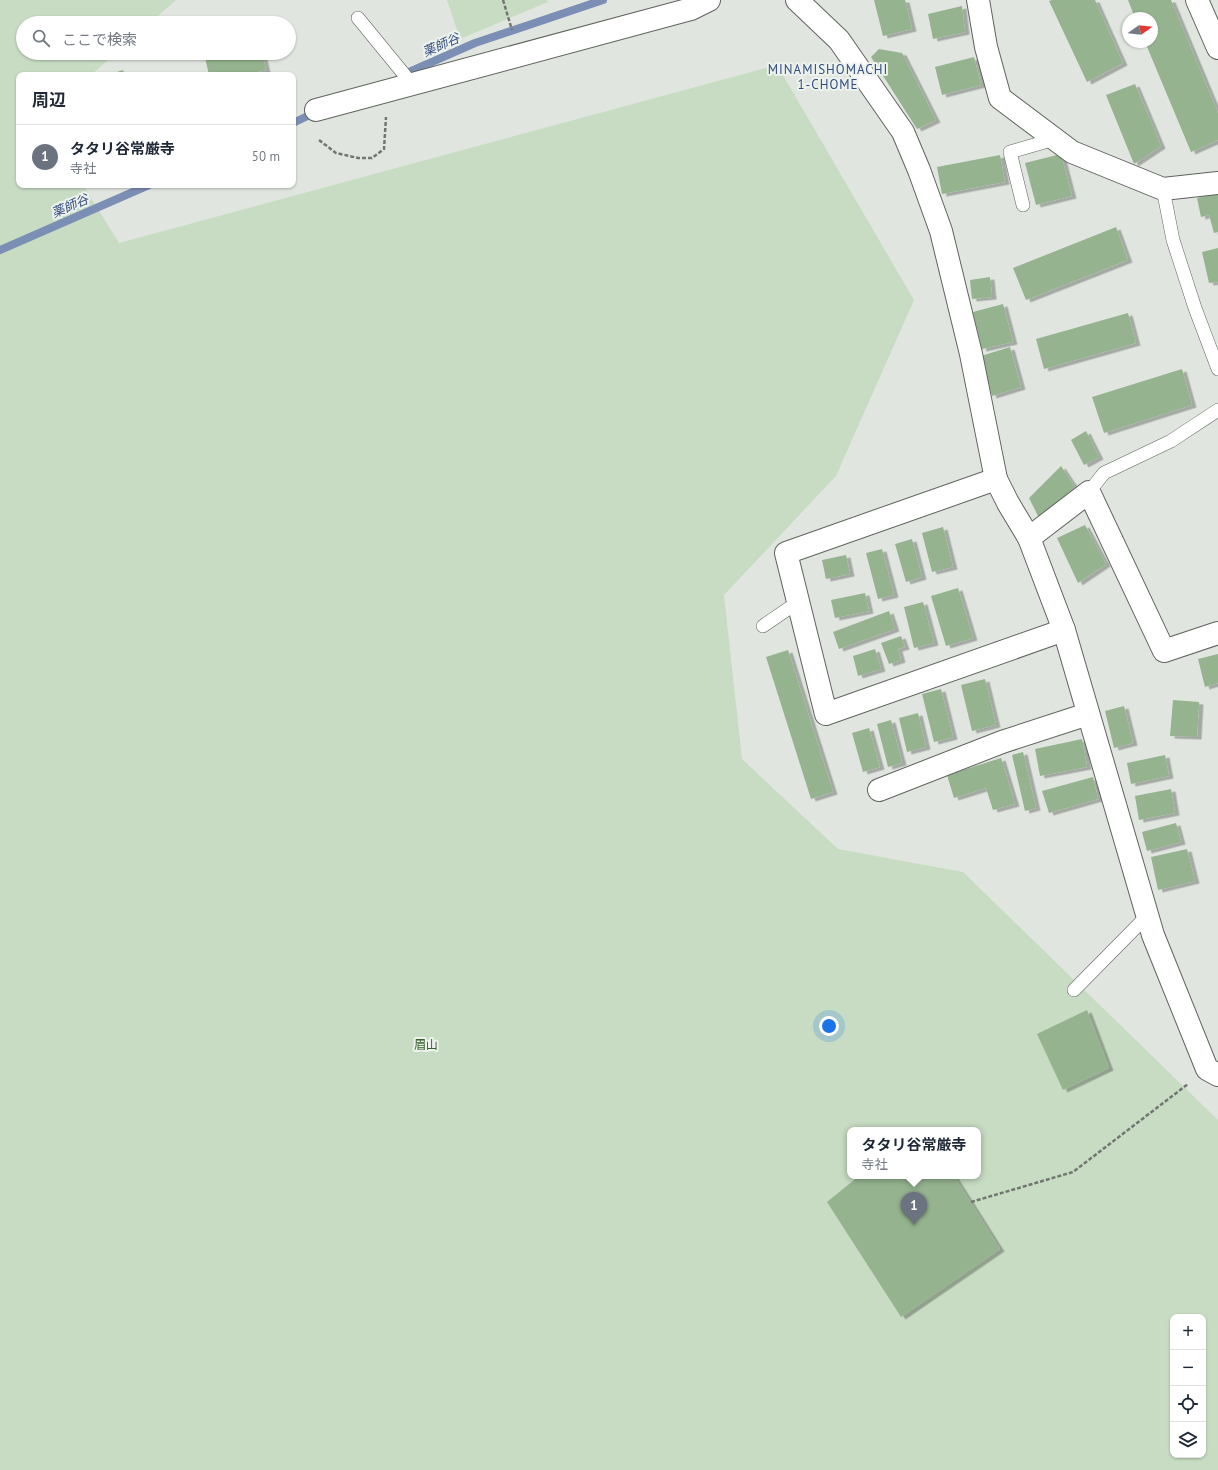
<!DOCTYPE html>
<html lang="ja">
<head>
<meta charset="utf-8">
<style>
	body { margin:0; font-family:"PT Sans","Noto Sans JP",sans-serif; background:#f2f2f3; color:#1f2937 }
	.controls { position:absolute; right:12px; bottom:12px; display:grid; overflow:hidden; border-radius:8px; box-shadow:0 1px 3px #0004 }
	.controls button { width:36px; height:36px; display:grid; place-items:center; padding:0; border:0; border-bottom:1px solid #e0e1e3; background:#fff; color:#1f2937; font:20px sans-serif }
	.compass { position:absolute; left:1122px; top:12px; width:36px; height:36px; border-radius:50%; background:#fff; box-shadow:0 1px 3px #0004; rotate:76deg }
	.you { position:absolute; left:829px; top:1026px; width:14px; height:14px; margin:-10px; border:3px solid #fff; border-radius:50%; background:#1a73e8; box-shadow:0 0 0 6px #1a73e833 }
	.badge { display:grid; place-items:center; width:26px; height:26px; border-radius:50%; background:#4272e3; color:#fff; font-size:13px; font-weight:700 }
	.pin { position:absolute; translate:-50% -33px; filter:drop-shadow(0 1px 2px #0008) }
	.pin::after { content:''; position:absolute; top:21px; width:14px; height:12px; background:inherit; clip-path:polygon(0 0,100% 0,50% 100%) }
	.popup { position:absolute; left:847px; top:1127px; width:134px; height:52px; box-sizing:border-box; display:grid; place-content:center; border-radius:8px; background:#fff; filter:drop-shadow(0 1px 3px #0005); font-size:13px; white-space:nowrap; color:#747a83 }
	.popup b { font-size:15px; color:#1f2937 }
	.popup::after { content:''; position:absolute; left:50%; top:100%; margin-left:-8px; border:8px solid transparent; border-top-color:#fff }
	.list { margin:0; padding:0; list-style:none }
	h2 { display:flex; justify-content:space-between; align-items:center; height:52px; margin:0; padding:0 16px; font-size:17px }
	h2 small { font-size:13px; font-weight:400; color:#747a83 }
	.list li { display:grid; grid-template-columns:26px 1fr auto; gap:12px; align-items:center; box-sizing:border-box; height:64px; padding:0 16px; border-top:1px solid #e0e1e3 }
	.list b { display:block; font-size:15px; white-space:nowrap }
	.list p { margin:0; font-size:13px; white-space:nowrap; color:#747a83 }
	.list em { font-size:13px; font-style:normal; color:#747a83 }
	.icon { flex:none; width:22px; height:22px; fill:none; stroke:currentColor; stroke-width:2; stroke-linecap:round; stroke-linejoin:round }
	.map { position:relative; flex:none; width:1218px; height:1470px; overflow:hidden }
	.search { position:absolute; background:#fff; box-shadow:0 1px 3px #0004; left:16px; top:16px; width:280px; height:44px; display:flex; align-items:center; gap:10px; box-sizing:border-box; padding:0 14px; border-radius:22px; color:#747a83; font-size:15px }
	.panel { position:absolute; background:#fff; box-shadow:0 1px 3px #0004; left:16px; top:72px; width:280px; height:116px; border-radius:8px }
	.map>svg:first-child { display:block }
</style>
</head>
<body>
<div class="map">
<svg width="1218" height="1470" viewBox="0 0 1218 1470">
	<defs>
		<filter id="shadow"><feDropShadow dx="4.5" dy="2.5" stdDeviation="0" flood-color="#0004"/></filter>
	</defs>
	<rect width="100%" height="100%" fill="#e0e6df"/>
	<g fill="#c7dcc2" fill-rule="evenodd">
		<path d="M0,0h176l-26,23h-127v30h93l-25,22h-72v110h64l36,58 658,-178 137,235 -78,176 -112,119 18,164 96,90 125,23 255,248v350h-1218zM850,1130h128v46h-128zM1173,1317h30v138h-30z"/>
		<polygon points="447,0 547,0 548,2 460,39"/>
	</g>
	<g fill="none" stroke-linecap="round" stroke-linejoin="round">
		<g stroke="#7b8eb4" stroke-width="8">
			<polyline points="400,76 475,43 603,0"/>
			<polyline points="293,123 316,112"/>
			<polyline points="0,250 149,185"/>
		</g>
	</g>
	<g fill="#95b38f" filter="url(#shadow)">
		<polygon points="874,0 905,0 912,29 883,36"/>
		<polygon points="1052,0 1095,0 1123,63 1087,82 1049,1"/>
		<polygon points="1128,0 1171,0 1218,113 1218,140 1191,152 1145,42 1152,42 1152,18 1135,18"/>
		<polygon points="962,6 965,32 933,39 928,14"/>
		<polygon points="879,49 902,53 936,120 917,129 871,57"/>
		<polygon points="204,53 262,53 266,70 246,75 209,75"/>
		<polygon points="974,57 981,85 942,95 935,67"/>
		<polygon points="123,70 125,75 108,75"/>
		<polygon points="1135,84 1161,146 1134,164 1106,95"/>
		<polygon points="1061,154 1072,196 1036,205 1025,163"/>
		<polygon points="1000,155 1005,182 942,194 937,167"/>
		<polygon points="1218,193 1218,232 1214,233 1209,215 1201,217 1197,198"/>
		<polygon points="1116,227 1128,260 1026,300 1013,268"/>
		<polygon points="1218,248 1218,282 1209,283 1202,252"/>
		<polygon points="990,277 992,297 972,299 970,280"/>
		<polygon points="1003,304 1013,342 982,349 973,312"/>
		<polygon points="1128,313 1136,343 1044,369 1036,339"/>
		<polygon points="1010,347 1021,387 992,396 981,356"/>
		<polygon points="1182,369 1192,405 1104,433 1092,397"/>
		<polygon points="1086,431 1099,457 1084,465 1071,440"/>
		<polygon points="1061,466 1075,487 1039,518 1029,498"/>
		<polygon points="1085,525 1106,564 1078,583 1057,538"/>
		<polygon points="943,527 953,567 932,572 922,533"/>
		<polygon points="912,539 922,577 906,582 895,544"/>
		<polygon points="882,549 894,595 878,599 866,553"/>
		<polygon points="846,555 850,574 826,579 822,560"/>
		<polygon points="958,588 973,638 946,646 931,596"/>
		<polygon points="865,593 869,611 835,618 831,600"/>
		<polygon points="923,602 934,643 914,648 904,607"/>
		<polygon points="889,611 895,629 839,649 833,632"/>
		<polygon points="901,636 905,647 898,649 901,660 889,664 881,643"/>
		<polygon points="875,649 881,669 858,676 853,656"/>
		<polygon points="788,650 833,792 811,799 766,657"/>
		<polygon points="1218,654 1218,683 1205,687 1198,659"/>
		<polygon points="985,679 996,725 972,731 961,685"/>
		<polygon points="941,689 953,737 934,742 922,694"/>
		<polygon points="1173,700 1199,702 1197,737 1170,736"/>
		<polygon points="1124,706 1133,743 1114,748 1105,711"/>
		<polygon points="918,713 926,747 907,752 899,718"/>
		<polygon points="891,720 902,763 888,767 877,724"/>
		<polygon points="869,728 880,767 863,772 852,733"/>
		<polygon points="1082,739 1087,767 1040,776 1035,749"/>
		<polygon points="1023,752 1036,808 1025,811 1012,755"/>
		<polygon points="1165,755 1169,776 1131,784 1127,763"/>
		<polygon points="1001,758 1015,804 993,810 986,788 954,798 947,775"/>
		<polygon points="1093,777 1098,799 1049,813 1042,791"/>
		<polygon points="1171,789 1175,813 1139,820 1135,796"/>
		<polygon points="1176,823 1181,842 1147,851 1142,832"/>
		<polygon points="1187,849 1195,881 1158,890 1151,857"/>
		<polygon points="1087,1010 1109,1068 1063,1090 1037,1034"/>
		<polygon points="859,1176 954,1176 1000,1249 901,1317 827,1202"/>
	</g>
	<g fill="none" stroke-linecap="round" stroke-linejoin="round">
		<g stroke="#5e635d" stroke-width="14">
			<g id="service">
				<polyline points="358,18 412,84"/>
				<polyline points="1163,189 1173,240 1195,308 1218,369"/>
				<polyline points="1023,205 1010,152 1055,139"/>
				<polyline points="1089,492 1104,473 1171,441 1218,410"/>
				<polyline points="763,626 798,602"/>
				<polyline points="1074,990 1147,916"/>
			</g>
		</g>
		<g stroke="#5e635d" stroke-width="24">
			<g id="minor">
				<polyline points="797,0 839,40 903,132 919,170 941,231 971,354 996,479 1008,503 1029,538"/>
				<polyline points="978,0 986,47 1000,98 1072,152 1163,189 1218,183"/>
				<polyline points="1197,0 1218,48"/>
				<polyline points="316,110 691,9 709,0"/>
				<polyline points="996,479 786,553 826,714 1064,630 1029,538 1089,492 1164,651 1218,633"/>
				<polyline points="1064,630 1153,935 1207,1069 1218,1075"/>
				<polyline points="879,790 1002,742 1088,714"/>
			</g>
		</g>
		<g stroke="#727671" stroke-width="2.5" stroke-dasharray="4 2" stroke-linecap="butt">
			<polyline points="503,0 512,30"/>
			<polyline points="319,140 336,153 358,158 372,158 384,149 386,117"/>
			<polyline points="971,1202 1073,1172 1188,1084"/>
		</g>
		<use href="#service" stroke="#fff" stroke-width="13"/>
		<use href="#minor" stroke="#fff" stroke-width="22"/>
	</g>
	<g text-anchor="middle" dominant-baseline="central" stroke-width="4" stroke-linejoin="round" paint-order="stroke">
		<g font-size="12" fill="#36602d" stroke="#edf3ec">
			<text x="426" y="1044">眉山</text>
		</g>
		<g font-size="13" font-style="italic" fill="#374f84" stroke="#edf3ec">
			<text transform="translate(441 45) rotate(-24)">薬師谷</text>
			<text transform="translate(70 206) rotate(-24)">薬師谷</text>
		</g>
		<g font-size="13" letter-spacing="1" fill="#314b84" stroke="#edf3ec">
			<text x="828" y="69">MINAMISHOMACHI<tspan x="828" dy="15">1-CHOME</tspan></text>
		</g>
	</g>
</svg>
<div class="controls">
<button>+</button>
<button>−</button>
<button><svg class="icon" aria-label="locate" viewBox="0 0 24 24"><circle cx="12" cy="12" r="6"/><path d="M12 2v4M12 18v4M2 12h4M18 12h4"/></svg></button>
<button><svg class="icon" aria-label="layers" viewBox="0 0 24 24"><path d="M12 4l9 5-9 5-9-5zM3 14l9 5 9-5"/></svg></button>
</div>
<svg class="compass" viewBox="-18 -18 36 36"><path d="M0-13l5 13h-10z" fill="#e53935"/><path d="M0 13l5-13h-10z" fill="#747a83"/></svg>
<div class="you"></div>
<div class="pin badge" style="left:914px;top:1225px;background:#6b7280">1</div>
<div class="popup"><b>タタリ谷常厳寺</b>寺社</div>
<div class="search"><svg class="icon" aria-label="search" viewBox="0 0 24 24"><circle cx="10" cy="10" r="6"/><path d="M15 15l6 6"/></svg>ここで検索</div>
<section class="panel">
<h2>周辺<small></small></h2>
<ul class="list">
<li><span class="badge" style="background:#6b7280">1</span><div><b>タタリ谷常厳寺</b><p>寺社</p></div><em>50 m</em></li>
</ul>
</section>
</div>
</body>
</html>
